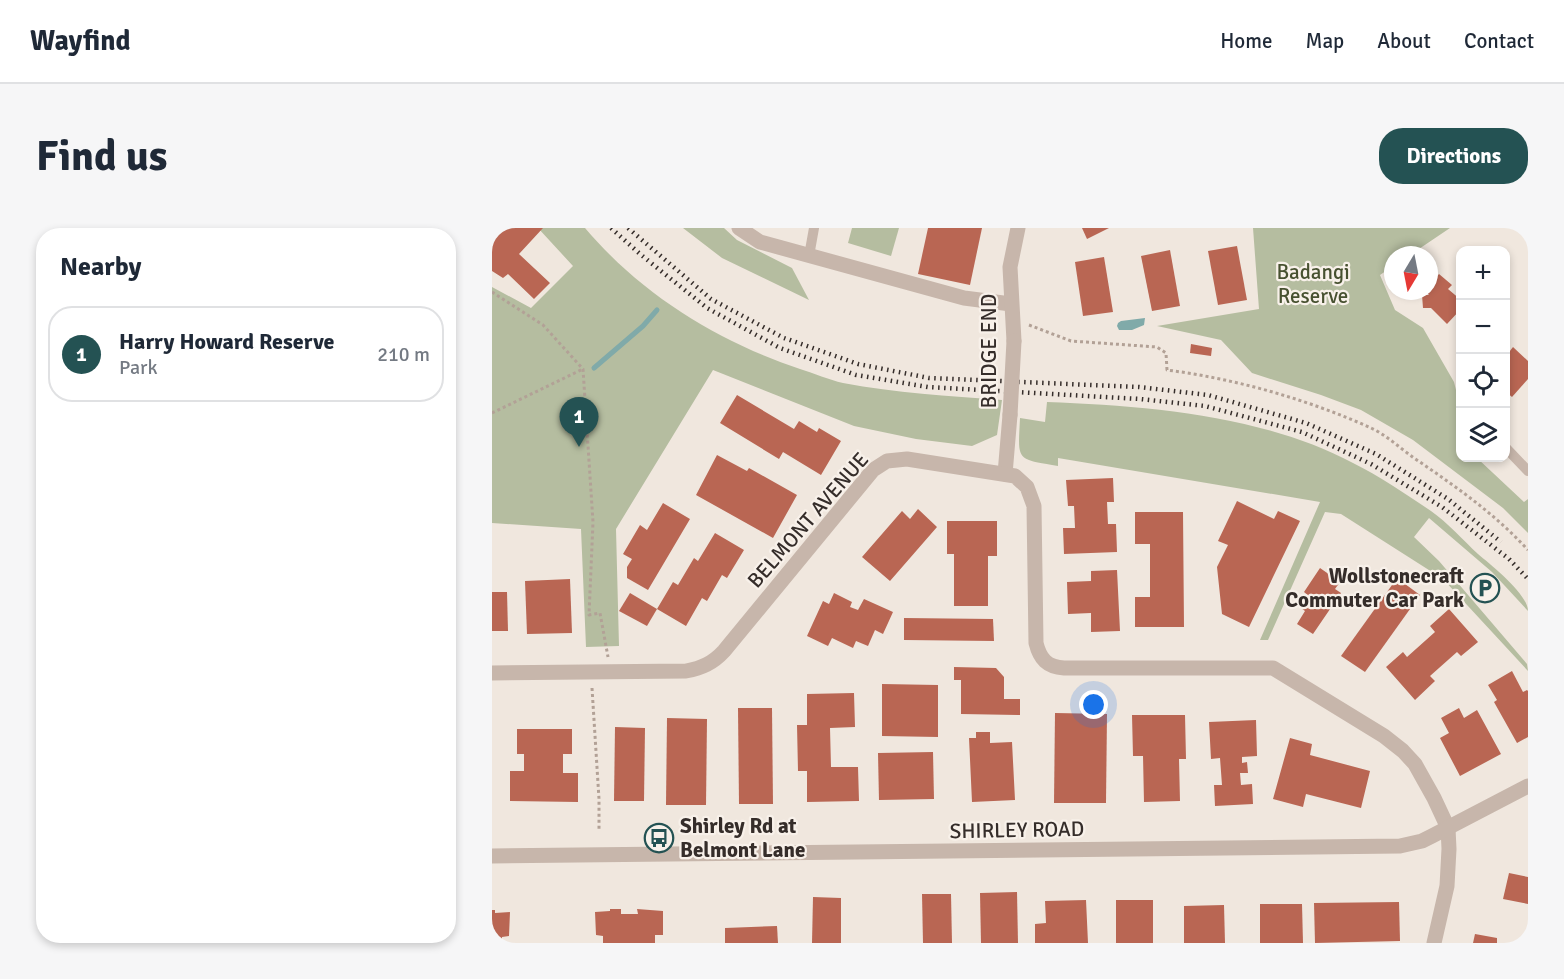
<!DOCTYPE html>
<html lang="en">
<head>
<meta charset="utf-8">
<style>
	body { margin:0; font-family:Signika,sans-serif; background:#f6f6f7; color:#1f2937 }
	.controls { position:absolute; right:18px; top:18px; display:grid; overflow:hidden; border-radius:12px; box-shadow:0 3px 9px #0003 }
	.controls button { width:54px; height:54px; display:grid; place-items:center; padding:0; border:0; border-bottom:2px solid #e0e1e3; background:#fff; color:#1f2937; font:30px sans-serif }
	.compass { position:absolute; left:892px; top:18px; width:54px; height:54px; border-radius:50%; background:#fff; box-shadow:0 3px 9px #0003; rotate:190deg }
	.you { position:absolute; left:602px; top:477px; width:21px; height:21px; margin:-15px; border:4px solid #fff; border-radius:50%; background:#1a73e8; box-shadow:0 0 0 9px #1a73e833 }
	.badge { display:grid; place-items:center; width:39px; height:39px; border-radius:50%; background:#245253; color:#fff; font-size:20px; font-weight:700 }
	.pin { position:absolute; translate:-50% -50px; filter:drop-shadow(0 2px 3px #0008) }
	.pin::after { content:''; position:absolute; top:32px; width:21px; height:18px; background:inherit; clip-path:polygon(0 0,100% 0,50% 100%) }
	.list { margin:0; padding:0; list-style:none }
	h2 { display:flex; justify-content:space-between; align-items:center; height:78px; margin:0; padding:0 24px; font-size:26px }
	h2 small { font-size:20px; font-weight:400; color:#747a83 }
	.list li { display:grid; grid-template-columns:39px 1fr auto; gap:18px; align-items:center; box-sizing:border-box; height:96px; margin:0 12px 12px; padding:0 12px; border:2px solid #e0e1e3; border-radius:24px }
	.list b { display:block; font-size:22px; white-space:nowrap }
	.list p { margin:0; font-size:20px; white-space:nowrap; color:#747a83 }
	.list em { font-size:20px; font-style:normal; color:#747a83 }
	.icon { flex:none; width:33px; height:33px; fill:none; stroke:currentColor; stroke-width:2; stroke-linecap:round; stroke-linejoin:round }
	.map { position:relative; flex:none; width:1036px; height:715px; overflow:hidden; border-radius:24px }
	header { display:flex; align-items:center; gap:36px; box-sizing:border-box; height:84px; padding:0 30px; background:#fff; border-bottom:2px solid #e0e1e3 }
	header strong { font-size:28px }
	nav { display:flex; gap:33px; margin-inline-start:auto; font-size:21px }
	.intro { display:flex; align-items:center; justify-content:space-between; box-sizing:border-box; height:144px; padding:0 36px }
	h1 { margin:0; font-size:42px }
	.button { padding:15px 27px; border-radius:24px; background:#245253; color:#fff; font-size:21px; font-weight:700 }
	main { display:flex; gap:36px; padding:0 36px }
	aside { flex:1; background:#fff; border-radius:24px; box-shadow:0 3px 9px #0003 }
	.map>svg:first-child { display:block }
</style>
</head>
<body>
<header>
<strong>Wayfind</strong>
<nav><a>Home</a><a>Map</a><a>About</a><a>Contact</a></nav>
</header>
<div class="intro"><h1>Find us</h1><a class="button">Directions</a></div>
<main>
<aside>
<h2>Nearby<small></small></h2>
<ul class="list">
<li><span class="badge">1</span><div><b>Harry Howard Reserve</b><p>Park</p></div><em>210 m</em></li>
</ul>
</aside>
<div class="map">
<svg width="1036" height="715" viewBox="0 0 1036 715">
	<rect width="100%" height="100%" fill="#f0e7de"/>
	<g fill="#b5bda0">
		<path d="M46,0h47c57,67 132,113 215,141 14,4 29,11 43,14 53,10 105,13 159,17l-5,35 -25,11 -56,-7 -62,-13 -141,-56 -97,159 3,117 -33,1 -5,-118 -89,-6v-236l39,21 42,-42z"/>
		<polygon points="191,0 232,0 245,12 300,40 317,72 230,30"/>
		<polygon points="360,0 407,0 399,28 356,15"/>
		<polygon points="761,0 958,0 918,27 901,27 901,38 888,47 903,82 931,100 962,154 968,178 969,230 985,230 1032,274 1036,271 1036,305 1011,280 921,212 869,182 829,167 760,145 729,112 665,98 767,81"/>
		<path d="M555,174c101,4 215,13 306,61 26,13 53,31 78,48 17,12 32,29 47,43 13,11 50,40 50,57l-36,-39 -63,-54 -15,19 25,24 88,103 1,7 -85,-92 -102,-65 -16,-2 -57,128h-8l60,-138 -262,-44v8c-43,-7 -40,-5 -38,-48l25,4z"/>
	</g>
	<polygon fill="#80aaa9" points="653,90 652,97 640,102 627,102 625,98 626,95 629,93"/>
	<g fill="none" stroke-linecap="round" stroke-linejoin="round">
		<polyline stroke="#80aaa9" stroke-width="5" points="102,140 151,98 165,82"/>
	</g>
	<g fill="#b96653">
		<polygon points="0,0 51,0 27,26 58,55 42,71 16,46 11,50 0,43"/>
		<polygon points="436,0 490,0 478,57 426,46"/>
		<polygon points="590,0 617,0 595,11"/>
		<polygon points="745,18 755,72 726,77 716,23"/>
		<polygon points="678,22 688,78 660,83 649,28"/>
		<polygon points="612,29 621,84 591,88 583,34"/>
		<polygon points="947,46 960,57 956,61 969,72 969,81 955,96 939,80 931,80 930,67 937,67 933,63 937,63 937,58"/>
		<polygon points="699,116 720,120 719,128 698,125"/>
		<polygon points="1021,119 1036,133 1036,151 1020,169 1014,164 1014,128"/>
		<polygon points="245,167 302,201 307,193 325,204 327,200 349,213 329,247 291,224 287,231 228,195"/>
		<polygon points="225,227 255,243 257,240 305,267 281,310 204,267"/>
		<polygon points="621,250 622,274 615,274 616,296 624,296 625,324 572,326 571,300 583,300 582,278 576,278 574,252"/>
		<polygon points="745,273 782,291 786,283 808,293 757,399 730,386 725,339 736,317 726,313"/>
		<polygon points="171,275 198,291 156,362 135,350 135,339 140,331 131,326 148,297 155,302"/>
		<polygon points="426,281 445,299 398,353 370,329 410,283 418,291"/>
		<polygon points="643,284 691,284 692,399 643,399 643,369 658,369 658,316 643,316"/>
		<polygon points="455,293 505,293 505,328 496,328 496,378 462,378 462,326 455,326"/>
		<polygon points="223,305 252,322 235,350 230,347 215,373 210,370 194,398 165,381 181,354 186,357 202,330 206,333"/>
		<polygon points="828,340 848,354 843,361 849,365 821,406 805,396 813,383 809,380 817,368 812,364"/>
		<polygon points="625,342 628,403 599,404 599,385 576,386 575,354 599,353 599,343"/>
		<polygon points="905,350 928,367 873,444 849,428"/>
		<polygon points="78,351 80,405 35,406 33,353"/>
		<polygon points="0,364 15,364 16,403 0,403"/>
		<polygon points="138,365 165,381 155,398 127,383"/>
		<polygon points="342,365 360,374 358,379 366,382 372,371 401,384 391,406 383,402 376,418 364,413 361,420 340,410 336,418 315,408 331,373 337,376"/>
		<polygon points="957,381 986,414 969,428 965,424 938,448 943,453 923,472 894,439 911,424 915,429 943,404 938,398"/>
		<polygon points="412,390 501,391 502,413 412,412"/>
		<polygon points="462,439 504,440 512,449 512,471 528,471 528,487 469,486 469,452 462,452"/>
		<polygon points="1020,443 1031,464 1035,462 1036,463 1036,509 1025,515 1002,474 1005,472 996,457"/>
		<polygon points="390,456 446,457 446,509 390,508"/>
		<polygon points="362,465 363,499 338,500 339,539 366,539 367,573 315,574 315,543 306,543 305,497 315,497 315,466"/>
		<polygon points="246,480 280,480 281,576 247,576"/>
		<polygon points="967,480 972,490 985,482 1009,526 968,548 948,510 957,505 949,490"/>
		<polygon points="563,485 615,486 614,575 562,575"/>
		<polygon points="640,487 693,487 694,531 687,531 688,573 652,574 651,528 641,528"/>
		<polygon points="175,490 215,491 214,577 174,577"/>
		<polygon points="764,492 765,528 750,529 750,535 755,534 756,545 748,545 749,557 760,556 761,576 723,578 722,557 730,557 728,530 719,531 717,494"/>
		<polygon points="123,499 153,500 152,573 122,573"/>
		<polygon points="25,501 80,501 80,526 71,526 71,545 86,545 86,574 18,573 18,543 32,543 32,526 25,526"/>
		<polygon points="484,504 498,504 498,515 520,514 523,572 480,574 477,510 484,510"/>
		<polygon points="798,510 820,516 818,527 878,543 869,580 814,566 811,579 781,571"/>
		<polygon points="441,524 442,571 387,572 386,525"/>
		<polygon points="1017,645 1036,649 1036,676 1011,671"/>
		<polygon points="525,664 526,715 489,715 488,665"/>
		<polygon points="430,666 459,666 460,715 431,715"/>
		<polygon points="321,669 349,670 349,715 320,715"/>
		<polygon points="594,672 596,715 543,715 543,696 554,695 553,673"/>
		<rect x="624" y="672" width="37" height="43"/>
		<polygon points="907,674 908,713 823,715 822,675"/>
		<polygon points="768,676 810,676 811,715 768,715"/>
		<polygon points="732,677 733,715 692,715 692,678"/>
		<polygon points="118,681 129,681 129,686 146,686 145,681 171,683 171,707 163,707 163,715 111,715 111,708 104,707 103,684 118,683"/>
		<polygon points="0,682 3,682 3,685 18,684 17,708 10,709 10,715 0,715"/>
		<polygon points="285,698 286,715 233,715 233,700"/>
		<polygon points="983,706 1005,710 1005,715 981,715"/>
	</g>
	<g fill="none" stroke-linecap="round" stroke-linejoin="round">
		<g stroke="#b2a196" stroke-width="3" stroke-dasharray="3 3" stroke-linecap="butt">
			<polyline points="0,64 51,97 91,141 101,294 97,387 108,385 116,429"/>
			<path d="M537,97l42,16 86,6 9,6 1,17c69,9 139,29 202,57 16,7 31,21 45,31 41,28 80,55 114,92"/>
			<polyline points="0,185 91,141"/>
			<polyline points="100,460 107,571 107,602"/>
		</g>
		<g stroke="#c7b6ab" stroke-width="10">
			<polyline points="317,28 322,0"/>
			<polyline points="1014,220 1036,243"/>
		</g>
		<g stroke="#c7b6ab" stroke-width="15">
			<polyline points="247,0 268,14 290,20 472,70 519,76"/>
			<polyline points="522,113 518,39 526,0"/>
			<polyline points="513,246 518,187"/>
			<path d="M0,445l194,-2c16,-3 27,-8 38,-20l149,-181 14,-9 20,-2 108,17 12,11 7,19 2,137c4,16 11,24 28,25h209l111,68 19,15 12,13 19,34 14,30 1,21 -2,37 -13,57"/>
			<polyline points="0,628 908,618 930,613 940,608 1036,558"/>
		</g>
		<g stroke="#352d2a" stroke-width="4.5" stroke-dasharray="1.5 4.5" stroke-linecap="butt">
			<polyline points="119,0 148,26 215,80 288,120 364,147 436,159 648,171 713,178 810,204 879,236 950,279 1017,331 1036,351"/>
			<polyline points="136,0 219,71 292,110 366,136 437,150 647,159 716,167 814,195 884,226 956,271 1009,314"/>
		</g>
		<polyline stroke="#c7b6ab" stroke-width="15" points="518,187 522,113"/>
	</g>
	<defs>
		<g id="parking-ring" transform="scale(1.5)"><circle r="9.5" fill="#f8f1ea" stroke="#245253" stroke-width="1.5"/><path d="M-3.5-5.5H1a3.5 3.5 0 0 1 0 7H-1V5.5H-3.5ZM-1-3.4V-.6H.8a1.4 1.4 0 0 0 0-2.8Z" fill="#245253"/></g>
		<g id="bus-ring" transform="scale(1.5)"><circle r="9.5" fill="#f8f1ea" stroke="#245253" stroke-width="1.5"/><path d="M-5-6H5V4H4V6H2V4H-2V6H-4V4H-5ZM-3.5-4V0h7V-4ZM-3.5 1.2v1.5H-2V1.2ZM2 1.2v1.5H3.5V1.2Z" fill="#245253"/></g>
	</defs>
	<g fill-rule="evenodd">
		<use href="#parking-ring" x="993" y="360"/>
		<use href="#bus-ring" x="167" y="610"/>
	</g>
	<g text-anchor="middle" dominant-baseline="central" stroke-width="4.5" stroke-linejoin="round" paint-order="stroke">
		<g font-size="21" fill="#475130" stroke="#f8f1ea">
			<text x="821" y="44">Badangi<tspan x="821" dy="24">Reserve</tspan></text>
		</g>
		<g font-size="21" fill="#352d2a" stroke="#f8f1ea">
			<text transform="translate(497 123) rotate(-90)">BRIDGE END</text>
			<text transform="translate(316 292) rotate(-49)">BELMONT AVENUE</text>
			<text transform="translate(525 602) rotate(-1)">SHIRLEY ROAD</text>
		</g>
		<g font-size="21" font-weight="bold" fill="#352d2a" stroke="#f8f1ea" text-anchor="end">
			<text x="972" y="348">Wollstonecraft<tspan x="972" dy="24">Commuter Car Park</tspan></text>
			<text x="188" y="598" text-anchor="start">Shirley Rd at<tspan x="188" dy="24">Belmont Lane</tspan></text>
		</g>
	</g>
</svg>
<div class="controls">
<button>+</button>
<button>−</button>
<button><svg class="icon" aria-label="locate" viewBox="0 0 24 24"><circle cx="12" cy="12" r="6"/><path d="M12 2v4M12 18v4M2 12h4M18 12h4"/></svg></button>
<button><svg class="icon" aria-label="layers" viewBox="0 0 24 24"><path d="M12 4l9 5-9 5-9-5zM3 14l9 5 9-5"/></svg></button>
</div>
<svg class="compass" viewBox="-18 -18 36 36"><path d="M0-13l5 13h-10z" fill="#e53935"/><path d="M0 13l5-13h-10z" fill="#747a83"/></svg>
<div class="you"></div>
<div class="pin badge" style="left:87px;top:219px">1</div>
</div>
</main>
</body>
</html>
